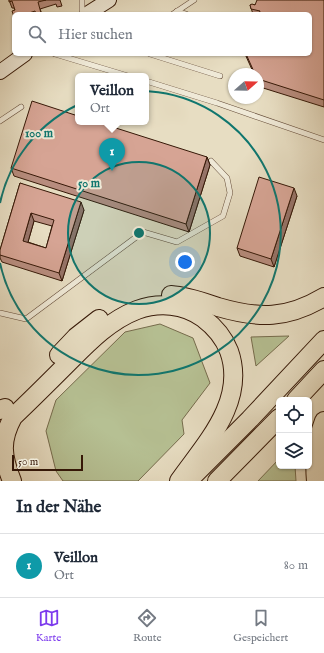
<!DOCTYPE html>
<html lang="de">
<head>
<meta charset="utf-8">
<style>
	body { margin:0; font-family:"IM FELL English",serif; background:#f2f2f3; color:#1f2937 }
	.controls { position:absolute; right:12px; bottom:12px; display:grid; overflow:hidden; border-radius:6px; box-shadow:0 1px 3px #0004 }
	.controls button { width:36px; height:36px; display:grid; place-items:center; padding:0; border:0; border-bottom:1px solid #e0e1e3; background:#fff; color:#1f2937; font:20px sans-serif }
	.compass { position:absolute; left:228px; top:68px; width:36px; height:36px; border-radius:50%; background:#fff; box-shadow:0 1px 3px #0004; rotate:70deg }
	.scale { position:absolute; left:12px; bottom:10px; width:71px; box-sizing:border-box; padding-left:4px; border:2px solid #361807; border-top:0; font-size:11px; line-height:14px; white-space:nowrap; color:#361807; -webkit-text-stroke:3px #efe9d7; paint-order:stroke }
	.you { position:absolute; left:185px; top:262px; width:14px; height:14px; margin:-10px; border:3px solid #fff; border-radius:50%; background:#1a73e8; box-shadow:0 0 0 6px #1a73e833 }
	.badge { display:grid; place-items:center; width:26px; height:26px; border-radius:50%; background:#7c3aed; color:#fff; font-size:13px; font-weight:700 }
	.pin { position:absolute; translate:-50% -33px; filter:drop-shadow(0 1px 2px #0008) }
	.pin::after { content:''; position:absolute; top:21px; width:14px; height:12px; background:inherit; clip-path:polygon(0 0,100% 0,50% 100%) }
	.popup { position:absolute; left:75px; top:73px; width:74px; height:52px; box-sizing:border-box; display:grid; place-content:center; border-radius:6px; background:#fff; filter:drop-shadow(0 1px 3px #0005); font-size:13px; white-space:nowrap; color:#747a83 }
	.popup b { font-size:15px; color:#1f2937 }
	.popup::after { content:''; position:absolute; left:50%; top:100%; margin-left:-8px; border:8px solid transparent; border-top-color:#fff }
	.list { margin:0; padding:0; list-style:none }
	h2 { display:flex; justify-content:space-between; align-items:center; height:52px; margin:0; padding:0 16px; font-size:17px }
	h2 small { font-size:13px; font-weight:400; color:#747a83 }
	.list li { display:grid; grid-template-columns:26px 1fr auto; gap:12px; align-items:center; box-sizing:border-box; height:64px; padding:0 16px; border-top:1px solid #e0e1e3 }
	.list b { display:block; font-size:15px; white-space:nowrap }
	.list p { margin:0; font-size:13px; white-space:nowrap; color:#747a83 }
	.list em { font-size:13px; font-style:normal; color:#747a83 }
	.icon { flex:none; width:22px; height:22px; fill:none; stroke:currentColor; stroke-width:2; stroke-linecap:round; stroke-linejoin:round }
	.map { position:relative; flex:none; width:324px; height:481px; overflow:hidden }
	.search { position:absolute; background:#fff; box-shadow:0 1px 3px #0004; left:12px; right:12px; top:12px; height:44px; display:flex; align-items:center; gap:10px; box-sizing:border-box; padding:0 14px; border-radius:6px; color:#747a83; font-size:15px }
	.sheet { height:116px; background:#fff }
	nav { display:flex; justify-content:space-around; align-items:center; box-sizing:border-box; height:56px; border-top:1px solid #e0e1e3; background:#fff; font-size:11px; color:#747a83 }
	nav a { display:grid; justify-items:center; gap:2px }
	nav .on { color:#7c3aed }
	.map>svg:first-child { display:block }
</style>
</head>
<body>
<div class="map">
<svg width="324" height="481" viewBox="0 0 324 481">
	<rect width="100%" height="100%" fill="#e7ddc2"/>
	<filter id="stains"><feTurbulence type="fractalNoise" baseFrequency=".005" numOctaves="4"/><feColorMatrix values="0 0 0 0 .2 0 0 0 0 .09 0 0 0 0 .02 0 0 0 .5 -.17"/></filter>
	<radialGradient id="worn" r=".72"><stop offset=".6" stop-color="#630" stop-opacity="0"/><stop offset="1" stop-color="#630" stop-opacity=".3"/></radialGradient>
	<g fill="#b6c093" stroke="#766c4d">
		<polygon points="160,324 193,338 210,383 182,420 184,434 138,481 63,481 56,471 46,431 56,400 125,332"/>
		<polygon points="289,336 256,366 251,337"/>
		<polygon points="279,459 279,466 295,466 296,481 258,481"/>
	</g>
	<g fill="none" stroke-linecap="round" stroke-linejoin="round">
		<g stroke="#624936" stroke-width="6">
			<g id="service">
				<polyline points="82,0 82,14"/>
				<polyline points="177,11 186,14"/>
				<polyline points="173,14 194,0"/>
				<polyline points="55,54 128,76"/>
				<polyline points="150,54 220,76"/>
				<polyline points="146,81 217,103 324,140"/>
				<polyline points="0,121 21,107"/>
				<polyline points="0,313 26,319 143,232 177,242 223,216 230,193 227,178 211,161"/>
			</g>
		</g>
		<g stroke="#361807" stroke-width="16">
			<g id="secondary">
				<polyline points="87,14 109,0"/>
				<polyline points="0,72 25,54"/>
			</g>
		</g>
		<g stroke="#361807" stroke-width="20">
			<g id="motorway">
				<path d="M171,295c16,1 32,7 47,12 41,12 69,12 106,-10"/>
				<polyline points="59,355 76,337 99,319"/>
				<polyline points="296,400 324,370"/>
				<polyline points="0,410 5,408"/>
				<polyline points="193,476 250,419 324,340"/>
				<path d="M12,481c-10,-25 -12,-40 1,-64 18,-17 35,-34 52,-51 21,-21 43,-45 72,-56 22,-8 47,-6 66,8 12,9 21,20 26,33 18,50 -24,93 -50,130"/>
				<polyline points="217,481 279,418"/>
				<path d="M316,481c-2,-21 0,-40 8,-60"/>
			</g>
		</g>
		<use href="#service" stroke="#efe9d7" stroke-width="5"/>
		<use href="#secondary" stroke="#efe9d7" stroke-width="14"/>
		<use href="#motorway" stroke="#e7ddc2" stroke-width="18"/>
	</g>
	<g fill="#b88d7f" stroke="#361807" fill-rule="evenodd">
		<polygon points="9,0 60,0 62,6 57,7 56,4 40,9 42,14 14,14 15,10 14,8 12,8"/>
		<polygon points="324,0 324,107 260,87 258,83 258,74 254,74 245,54 310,14 253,14 250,5"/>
		<polygon points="207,157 210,165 189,232 14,176 11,168"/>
		<path d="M20,183l64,27 -22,71 -60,-19 -2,-4v-8zM34,221l18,5 -6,22 -18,-6z"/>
		<polygon points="297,196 274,267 240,256 237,248"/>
	</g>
	<g fill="#967368" stroke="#361807">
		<polygon points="207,157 210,165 189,232 186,224"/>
		<polygon points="294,188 297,196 274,267 271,259"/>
		<polygon points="81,202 84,210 62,281 59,273"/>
		<polygon points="31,213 34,221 26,249 23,241"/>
	</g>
	<g fill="#d6a494" stroke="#361807" fill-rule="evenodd">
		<polygon points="9,0 46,0 38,2 41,13 36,14 35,11 26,14 14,14 14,17 12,11 15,10 12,1 9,2"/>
		<polygon points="257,0 324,0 324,100 258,79 258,74 255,74 246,54 310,54 310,14 259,14 260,11 251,9 250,5 252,4 255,5"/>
		<polygon points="32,101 78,116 78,122 97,122 207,157 186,224 11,168"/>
		<polygon points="259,177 294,188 271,259 237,248"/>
		<path d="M20,183l61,19 -22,71 -59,-18v-5zM31,213l23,7 -8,28 -23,-7z"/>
	</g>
	<circle cx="139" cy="233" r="71" fill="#0f766e" fill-opacity=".12"/>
	<g fill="none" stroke="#0f766e" stroke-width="2">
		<circle cx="139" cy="233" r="71"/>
		<path d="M0 203A142 142 0 1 1 0 263"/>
	</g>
	<circle cx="139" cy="233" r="6" fill="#0f766e" stroke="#efe9d7" stroke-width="2"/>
	<g font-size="12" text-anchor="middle" font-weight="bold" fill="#0f766e" stroke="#efe9d7" stroke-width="4" stroke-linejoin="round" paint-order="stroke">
		<text x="39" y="137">100 m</text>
		<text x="89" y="187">50 m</text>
	</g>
	<rect width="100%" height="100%" filter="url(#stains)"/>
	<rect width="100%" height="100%" fill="url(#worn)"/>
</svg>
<div class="controls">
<button><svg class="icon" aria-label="locate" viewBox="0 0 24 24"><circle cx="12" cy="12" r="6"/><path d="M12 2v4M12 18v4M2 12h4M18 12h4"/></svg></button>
<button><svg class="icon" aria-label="layers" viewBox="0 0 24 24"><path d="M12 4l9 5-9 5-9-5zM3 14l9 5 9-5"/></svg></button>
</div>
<svg class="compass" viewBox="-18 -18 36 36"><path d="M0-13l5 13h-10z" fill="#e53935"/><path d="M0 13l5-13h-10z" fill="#747a83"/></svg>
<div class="scale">50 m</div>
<div class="you"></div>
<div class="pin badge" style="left:112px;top:171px;background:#0f9aa8">1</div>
<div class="popup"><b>Veillon</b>Ort</div>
<div class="search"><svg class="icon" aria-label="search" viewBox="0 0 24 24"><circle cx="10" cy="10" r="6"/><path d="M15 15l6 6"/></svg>Hier suchen</div>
</div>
<section class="sheet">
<h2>In der Nähe<small></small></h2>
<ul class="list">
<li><span class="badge" style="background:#0f9aa8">1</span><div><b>Veillon</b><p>Ort</p></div><em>80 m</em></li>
</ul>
</section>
<nav>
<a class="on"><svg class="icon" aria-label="map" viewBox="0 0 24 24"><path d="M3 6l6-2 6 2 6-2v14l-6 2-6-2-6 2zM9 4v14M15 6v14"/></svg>Karte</a>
<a><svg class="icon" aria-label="directions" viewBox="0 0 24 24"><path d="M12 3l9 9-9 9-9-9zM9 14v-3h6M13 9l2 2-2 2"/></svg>Route</a>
<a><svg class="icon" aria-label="saved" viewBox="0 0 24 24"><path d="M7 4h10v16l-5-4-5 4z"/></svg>Gespeichert</a>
</nav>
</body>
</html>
